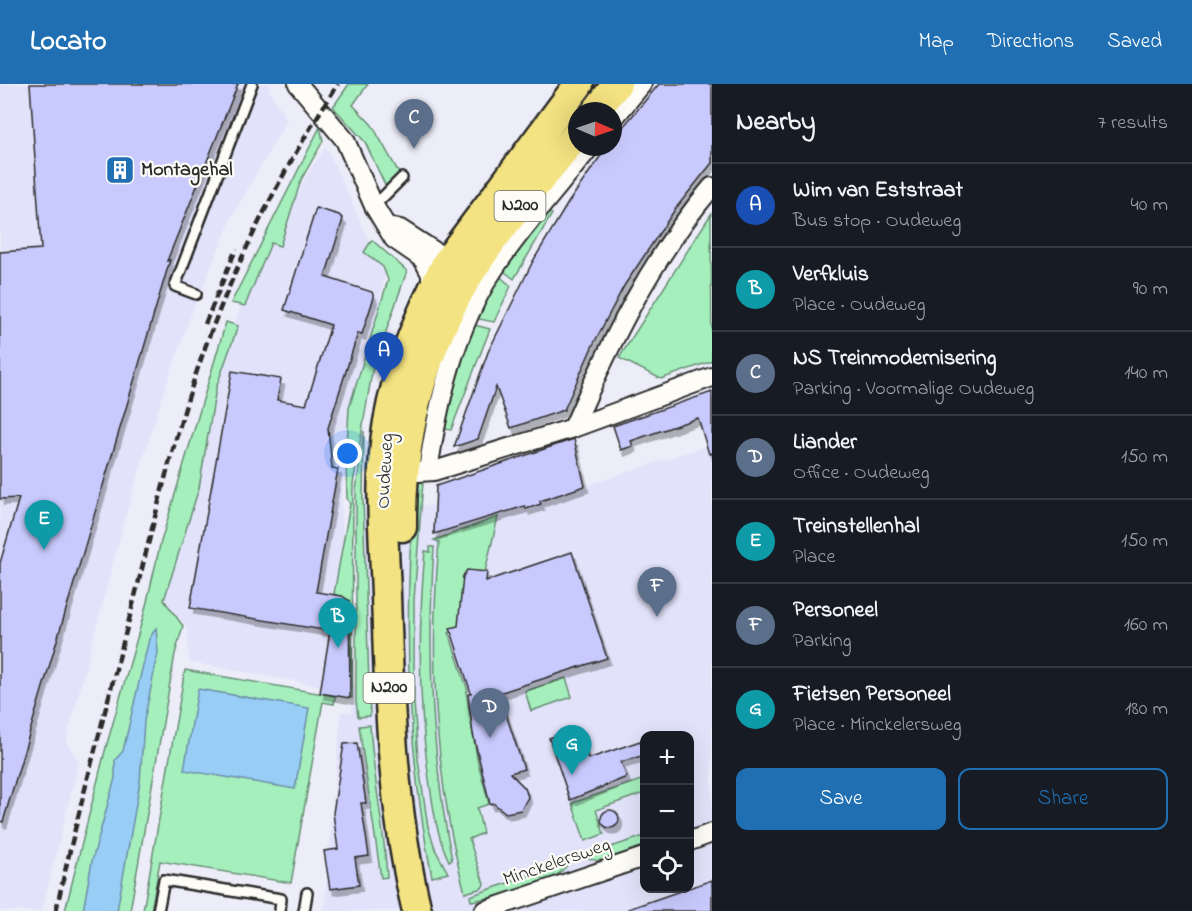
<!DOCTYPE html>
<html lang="en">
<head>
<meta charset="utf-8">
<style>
	body { margin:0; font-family:"Indie Flower",sans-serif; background:#20242c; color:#f1f3f6 }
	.controls { position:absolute; right:18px; bottom:18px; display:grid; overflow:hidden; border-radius:12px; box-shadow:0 6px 24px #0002 }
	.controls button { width:54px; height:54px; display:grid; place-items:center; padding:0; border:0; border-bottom:2px solid #363941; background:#171b24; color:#f1f3f6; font:30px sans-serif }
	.compass { position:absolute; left:568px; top:18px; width:54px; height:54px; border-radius:50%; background:#171b24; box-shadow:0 6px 24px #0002; rotate:92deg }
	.you { position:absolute; left:348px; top:370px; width:21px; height:21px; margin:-15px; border:4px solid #fff; border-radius:50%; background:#1a73e8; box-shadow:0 0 0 9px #1a73e833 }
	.badge { display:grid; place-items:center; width:39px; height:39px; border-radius:50%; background:#1f6fb2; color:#fff; font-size:20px; font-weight:700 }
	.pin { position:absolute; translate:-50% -50px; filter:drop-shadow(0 2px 3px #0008) }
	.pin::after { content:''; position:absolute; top:32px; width:21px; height:18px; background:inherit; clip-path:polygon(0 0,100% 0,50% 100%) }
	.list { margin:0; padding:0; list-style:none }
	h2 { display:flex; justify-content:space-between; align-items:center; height:78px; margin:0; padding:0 24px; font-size:26px }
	h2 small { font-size:20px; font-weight:400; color:#9ea1a6 }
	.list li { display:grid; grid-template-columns:39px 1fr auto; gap:18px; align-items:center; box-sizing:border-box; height:84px; padding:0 24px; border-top:2px solid #363941 }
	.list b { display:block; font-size:22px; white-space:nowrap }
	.list p { margin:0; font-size:20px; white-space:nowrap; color:#9ea1a6 }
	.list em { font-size:20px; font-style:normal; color:#9ea1a6 }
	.actions { display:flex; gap:12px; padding:18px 24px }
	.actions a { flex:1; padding:14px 0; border:2px solid #1f6fb2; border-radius:12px; text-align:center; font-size:21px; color:#1f6fb2 }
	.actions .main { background:#1f6fb2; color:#fff }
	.icon { flex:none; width:33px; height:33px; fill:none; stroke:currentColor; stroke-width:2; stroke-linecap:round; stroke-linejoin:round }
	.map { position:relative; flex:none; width:712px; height:827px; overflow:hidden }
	header { display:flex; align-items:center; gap:36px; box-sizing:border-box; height:84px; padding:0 30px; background:#1f6fb2; color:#fff }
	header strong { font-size:28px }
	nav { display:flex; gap:33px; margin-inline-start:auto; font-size:21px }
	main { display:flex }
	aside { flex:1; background:#171b24 }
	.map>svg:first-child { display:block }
</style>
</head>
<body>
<header>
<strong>Locato</strong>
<nav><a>Map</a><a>Directions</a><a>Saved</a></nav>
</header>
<main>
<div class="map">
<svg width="712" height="827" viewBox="0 0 712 827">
	<defs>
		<filter id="shadow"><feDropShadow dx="3.5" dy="6" stdDeviation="0" flood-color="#0004"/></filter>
	</defs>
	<rect width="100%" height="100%" fill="#ededf9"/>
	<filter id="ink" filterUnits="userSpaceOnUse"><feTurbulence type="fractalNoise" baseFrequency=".0167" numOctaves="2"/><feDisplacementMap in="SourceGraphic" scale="12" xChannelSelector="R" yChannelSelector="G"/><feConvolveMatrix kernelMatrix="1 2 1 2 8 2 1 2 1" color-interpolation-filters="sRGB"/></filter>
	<g filter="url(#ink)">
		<g fill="#e2e2fa" fill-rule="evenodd">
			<polygon points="0,0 270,0 268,5 287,36 233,131 190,233 159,323 125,434 66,658 79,677 42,827 0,827"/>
			<polygon points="326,62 385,191 341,411 350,607 189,578 187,544 158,506 211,302 244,214 303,98"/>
			<path d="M712,360v467h-388l17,-199h11l5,-51 3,-159 153,8zM644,652h46v152h-46z"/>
		</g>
		<g fill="#a5efbd" stroke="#688d74" stroke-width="1.5">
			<polygon points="349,0 368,0 353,21 372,41 399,89 386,103 365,58 333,23"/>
			<polygon points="320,43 323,57 301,96 280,162 271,159 245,222 231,219"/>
			<polygon points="546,127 552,130 514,195 501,185"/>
			<polygon points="711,130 712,277 661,295 619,274"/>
			<polygon points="372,156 407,187 372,288 353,400 352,615 349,516 334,510 350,420 347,414 346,380 349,324 388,196 383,183 364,168"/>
			<polygon points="497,190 511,202 494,238 474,234"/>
			<polygon points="226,238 238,242 216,304 199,404 164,516 183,542 175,570 130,827 65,827 105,667 145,526 160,461"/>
			<polygon points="471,240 490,245 451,346 439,344"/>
			<polygon points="364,347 363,414 370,632 358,633 356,617 356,407"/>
			<path d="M415,397l8,1 -9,118v102l4,57 10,68 8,24 12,22 -16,4c-26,-131 -29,-263 -17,-396z"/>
			<path d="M498,433l-15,63 -23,49 -11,4 19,58 -2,1 11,66 12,46 -12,4 6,25 -14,6 15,45 -2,4 -17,5c-31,-115 -36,-233 -26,-351l-5,-2z"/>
			<path d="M430,463h4c-7,106 -3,209 18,313l-3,1c-12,-24 -15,-49 -19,-75 -12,-78 -12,-157 -5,-235l5,1z"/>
			<polygon points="185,586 335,612 334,620 323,618 322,623 291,799 160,777 151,827 143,827"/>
			<polygon points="566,594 572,613 531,627 525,607"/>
			<path d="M370,641c3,51 14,101 17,152l-6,1 -22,-152z"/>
			<polygon points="644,695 644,709 596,726 604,750 585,757 572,719"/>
			<path d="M644,752v11c-18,6 -42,21 -60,9z"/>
			<path d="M569,778c-11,24 -74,35 -98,39l-1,-5z"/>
		</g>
		<g fill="#98cef6" stroke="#6c8da5" stroke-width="1.5">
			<polygon points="156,544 158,569 144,637 140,698 117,827 83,827 92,777 115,694 115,676 123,667 149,555"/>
			<polygon points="198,605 309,624 295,705 184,686"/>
		</g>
		<g fill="#c8cafd" stroke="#2b2b2b" stroke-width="1.5" filter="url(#shadow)">
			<polygon points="30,0 238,0 167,177 170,176 3,738 0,737 0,479 19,414 0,415 0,168 41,165"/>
			<polygon points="659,0 712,0 712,79 676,124 624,202 593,261 564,326 511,344 496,303 478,355 454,363 488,268 533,177 568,119 606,64 613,63 613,55"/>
			<polygon points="316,124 339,131 343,135 325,193 372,208 374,213 362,250 358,249 328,344 332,384 338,385 316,508 342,512 349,517 350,614 320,609 330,547 190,524 232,287 281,295 277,316 306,321 331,241 284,226"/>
			<polygon points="712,308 712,370 709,370 698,334 631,357 633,362 621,366 613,342"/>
			<polygon points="574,355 585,402 540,417 541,420 526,425 525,422 434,450 436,402"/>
			<polygon points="572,468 607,574 499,609 524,685 510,689 525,704 528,713 521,726 506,729 493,719 490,720 473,650 468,610 471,609 450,544 458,542 463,492 467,486 487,488 486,497"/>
			<polygon points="578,644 588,675 640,657 645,671 621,678 627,693 570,716 549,654"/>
			<polygon points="357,659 366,719 361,719 369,772 355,774 359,801 330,805 324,767 338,765 333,729 344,660"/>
			<circle cx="610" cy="735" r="9"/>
			<polygon points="712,796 712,827 628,827 628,825"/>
		</g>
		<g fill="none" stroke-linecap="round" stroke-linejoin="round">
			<g stroke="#2b2b2b" stroke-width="14">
				<g id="lane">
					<polyline points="374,122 402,94"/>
					<polyline points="196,210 175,202 252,0"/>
					<polyline points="158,827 164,796 281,815 280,827"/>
					<polyline points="304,827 307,809"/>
				</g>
			</g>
			<g stroke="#2b2b2b" stroke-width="22">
				<g id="street">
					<polyline points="298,0 345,56 374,122 394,155 423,175 431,190 431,207"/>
					<polyline points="613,35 642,0"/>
					<polyline points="391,143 400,145 448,176"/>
					<path d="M573,344c37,-85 78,-170 139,-241"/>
					<path d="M428,387c10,-69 27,-143 66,-202 26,-40 66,-84 96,-122"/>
					<polyline points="418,388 434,387 573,344 712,293"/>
					<polyline points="690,757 712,749"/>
					<polyline points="484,827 644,773"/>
				</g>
			</g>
			<g stroke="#2b2b2b" stroke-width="33">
				<g id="primary">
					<polyline points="596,27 617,0"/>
					<path d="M402,443c-1,-95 21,-182 74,-263 30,-45 67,-87 101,-130"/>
					<path d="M417,827c-25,-104 -28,-210 -31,-317 -2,-57 -8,-115 2,-172 10,-57 33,-112 60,-162l131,-176"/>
				</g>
			</g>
			<use href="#lane" stroke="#fdfcf7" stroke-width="9"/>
			<use href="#street" stroke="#fdfcf7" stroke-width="18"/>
			<use href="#primary" stroke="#f4e382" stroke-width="28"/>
			<g stroke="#2b2b2b" stroke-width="4.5" stroke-dasharray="9 4.5" stroke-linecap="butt">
				<polyline points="205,240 236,165"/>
				<path d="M56,827c22,-100 49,-199 75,-299 23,-90 44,-182 76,-270 34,-91 78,-177 131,-258"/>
			</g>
		</g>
	</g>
	<defs>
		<g id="building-square" transform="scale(1.5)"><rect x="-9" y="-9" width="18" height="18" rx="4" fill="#1f6fb2" stroke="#fdfcf7"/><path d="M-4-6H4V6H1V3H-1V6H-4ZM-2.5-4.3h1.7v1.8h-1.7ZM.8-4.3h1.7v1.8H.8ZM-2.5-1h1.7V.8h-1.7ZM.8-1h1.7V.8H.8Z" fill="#fff"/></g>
	</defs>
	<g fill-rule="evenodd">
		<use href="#building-square" x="120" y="86"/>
	</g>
	<g text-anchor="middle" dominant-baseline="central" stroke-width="4.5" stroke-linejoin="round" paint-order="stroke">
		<g fill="#fdfcf7" stroke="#6a6a68" stroke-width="1.5">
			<rect x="494.5" y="107" width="51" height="30" rx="4.5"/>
			<rect x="363.5" y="589" width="51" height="30" rx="4.5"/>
		</g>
		<g font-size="18" font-weight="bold" fill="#2b2b2b">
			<text x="520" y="122">N200</text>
			<text x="389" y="604">N200</text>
		</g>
		<g font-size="20" font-weight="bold" fill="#2b2b2b" stroke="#fdfcf7" text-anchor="start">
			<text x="141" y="86">Montagehal</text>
		</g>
		<g font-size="20" fill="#2b2b2b" stroke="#fdfcf7">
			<text transform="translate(386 387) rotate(-87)">Oudeweg</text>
			<text transform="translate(557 779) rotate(-19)">Minckelersweg</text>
		</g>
	</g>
</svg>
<div class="controls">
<button>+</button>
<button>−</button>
<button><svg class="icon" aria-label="locate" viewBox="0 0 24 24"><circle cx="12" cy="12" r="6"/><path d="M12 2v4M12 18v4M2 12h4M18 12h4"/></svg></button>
</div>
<svg class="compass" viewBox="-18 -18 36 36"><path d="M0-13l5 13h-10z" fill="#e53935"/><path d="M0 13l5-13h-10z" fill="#9ea1a6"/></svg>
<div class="you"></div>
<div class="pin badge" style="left:384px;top:298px;background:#1a4fb4">A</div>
<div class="pin badge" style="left:338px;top:564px;background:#0f9aa8">B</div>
<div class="pin badge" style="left:414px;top:65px;background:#5c6f8a">C</div>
<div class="pin badge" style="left:490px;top:654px;background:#5c6f8a">D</div>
<div class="pin badge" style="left:44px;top:466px;background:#0f9aa8">E</div>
<div class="pin badge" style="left:657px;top:533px;background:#5c6f8a">F</div>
<div class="pin badge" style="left:572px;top:691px;background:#0f9aa8">G</div>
</div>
<aside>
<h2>Nearby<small>7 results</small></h2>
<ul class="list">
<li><span class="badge" style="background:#1a4fb4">A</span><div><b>Wim van Eststraat</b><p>Bus stop · Oudeweg</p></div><em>40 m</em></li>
<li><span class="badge" style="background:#0f9aa8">B</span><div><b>Verfkluis</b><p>Place · Oudeweg</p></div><em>90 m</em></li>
<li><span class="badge" style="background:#5c6f8a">C</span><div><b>NS Treinmodernisering</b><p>Parking · Voormalige Oudeweg</p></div><em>140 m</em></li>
<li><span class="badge" style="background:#5c6f8a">D</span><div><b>Liander</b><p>Office · Oudeweg</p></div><em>150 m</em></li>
<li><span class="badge" style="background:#0f9aa8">E</span><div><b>Treinstellenhal</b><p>Place</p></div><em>150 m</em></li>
<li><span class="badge" style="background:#5c6f8a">F</span><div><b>Personeel</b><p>Parking</p></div><em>160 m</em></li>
<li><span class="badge" style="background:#0f9aa8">G</span><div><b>Fietsen Personeel</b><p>Place · Minckelersweg</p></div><em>180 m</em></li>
</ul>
<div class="actions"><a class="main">Save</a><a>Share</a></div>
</aside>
</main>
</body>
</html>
